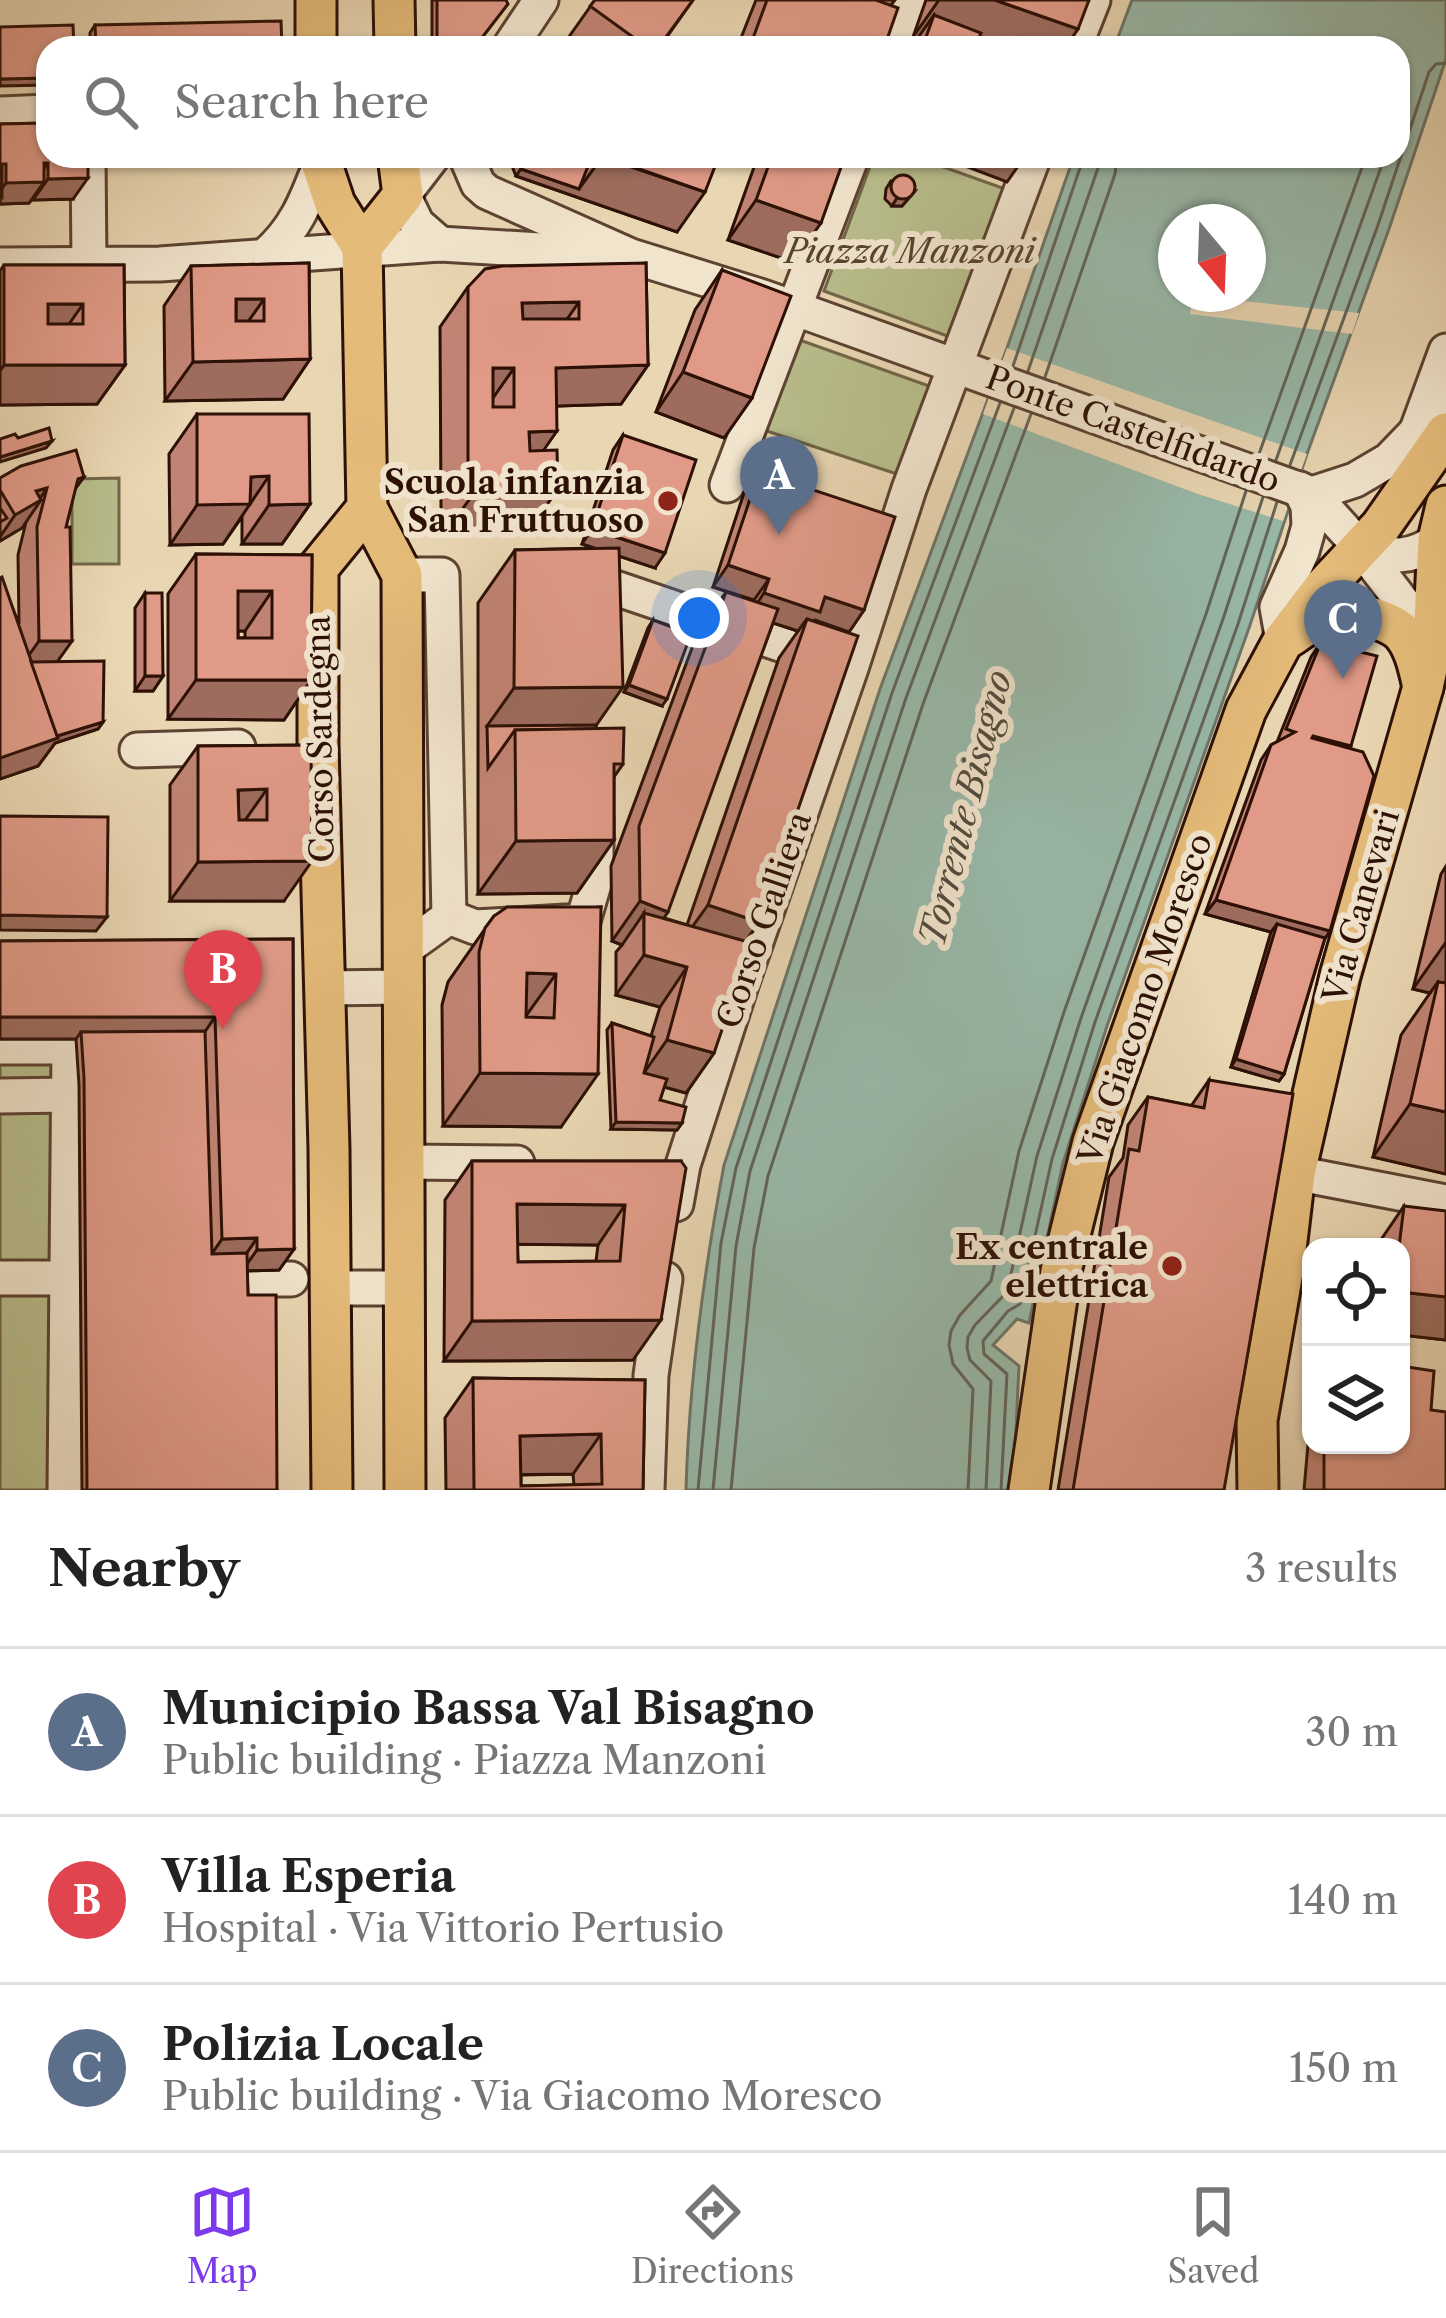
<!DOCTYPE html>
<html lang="en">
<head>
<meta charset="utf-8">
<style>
	body { margin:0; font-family:"Libre Caslon Text",serif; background:#f6f6f6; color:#222 }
	.controls { position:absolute; right:36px; bottom:36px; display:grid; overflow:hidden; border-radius:24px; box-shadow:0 3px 9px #0004 }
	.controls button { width:108px; height:108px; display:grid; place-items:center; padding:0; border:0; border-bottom:3px solid #e0e0e0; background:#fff; color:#222; font:60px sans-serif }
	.compass { position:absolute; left:1158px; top:204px; width:108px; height:108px; border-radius:50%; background:#fff; box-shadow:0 3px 9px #0004; rotate:161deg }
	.you { position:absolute; left:699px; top:618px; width:42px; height:42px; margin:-30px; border:9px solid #fff; border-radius:50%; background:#1a73e8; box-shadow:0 0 0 18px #1a73e833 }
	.badge { display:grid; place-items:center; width:78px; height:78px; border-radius:50%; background:#7c3aed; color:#fff; font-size:39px; font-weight:700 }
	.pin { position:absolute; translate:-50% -99px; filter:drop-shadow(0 3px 6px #0008) }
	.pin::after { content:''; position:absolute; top:63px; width:42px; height:36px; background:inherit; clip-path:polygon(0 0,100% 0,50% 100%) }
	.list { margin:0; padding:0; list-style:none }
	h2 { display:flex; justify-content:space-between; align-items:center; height:156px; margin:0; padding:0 48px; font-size:51px }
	h2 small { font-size:39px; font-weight:400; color:#767676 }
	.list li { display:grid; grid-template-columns:78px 1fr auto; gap:36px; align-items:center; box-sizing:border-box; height:168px; padding:0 48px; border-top:3px solid #e0e0e0 }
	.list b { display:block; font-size:45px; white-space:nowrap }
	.list p { margin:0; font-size:39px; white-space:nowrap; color:#767676 }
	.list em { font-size:39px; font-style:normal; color:#767676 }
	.icon { flex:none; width:66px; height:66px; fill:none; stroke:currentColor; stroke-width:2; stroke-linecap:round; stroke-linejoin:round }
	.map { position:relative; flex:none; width:1446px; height:1490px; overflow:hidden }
	.search { position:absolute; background:#fff; box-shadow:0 3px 9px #0004; left:36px; right:36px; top:36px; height:132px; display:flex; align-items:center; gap:30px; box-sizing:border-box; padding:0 42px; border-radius:36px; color:#767676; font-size:45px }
	.sheet { height:660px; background:#fff }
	nav { display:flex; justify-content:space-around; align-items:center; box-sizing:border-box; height:168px; border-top:3px solid #e0e0e0; background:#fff; font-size:33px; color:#767676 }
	nav a { display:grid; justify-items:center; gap:6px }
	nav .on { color:#7c3aed }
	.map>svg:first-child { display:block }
</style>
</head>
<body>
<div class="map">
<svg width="1446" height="1490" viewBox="0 0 1446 1490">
	<rect width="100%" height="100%" fill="#e9d6b2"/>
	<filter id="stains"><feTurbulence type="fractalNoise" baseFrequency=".00167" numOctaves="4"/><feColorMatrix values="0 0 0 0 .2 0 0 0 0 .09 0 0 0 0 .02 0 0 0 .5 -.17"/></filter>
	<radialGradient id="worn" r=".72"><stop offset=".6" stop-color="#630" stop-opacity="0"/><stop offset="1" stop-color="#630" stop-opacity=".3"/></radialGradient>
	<g fill="#b8bd8b" stroke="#726648" stroke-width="3">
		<polygon points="874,156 913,156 1005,189 950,337 824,291"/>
		<polygon points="794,338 929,386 900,475 761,429"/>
		<polygon points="119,478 119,564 72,564 72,479"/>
		<polygon points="0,1055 59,1056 57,1490 0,1490"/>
	</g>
	<path fill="#98b9a9" stroke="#6d7568" stroke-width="3" fill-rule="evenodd" d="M1132,0h314v59l-57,170 -82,225 -58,174 -142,398 -44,137 -34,160 -12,-4 -24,26 26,21 -6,124h-327c3,-108 18,-219 38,-325l156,-476 127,-341 67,-192h324v-108h-284zM1176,222h72v72h-72z"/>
	<g fill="#e9d6b2">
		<polygon points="1193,296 1359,313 1352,334 1190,314"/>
		<polygon points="1007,348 1307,454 1283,521 1198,494 983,414"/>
	</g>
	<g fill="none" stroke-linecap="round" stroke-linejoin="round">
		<g stroke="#626458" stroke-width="3">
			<polyline points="1013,366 1084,156"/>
			<polyline points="1028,371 1098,168 1099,156"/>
			<polyline points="1045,377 1115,174 1117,156"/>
			<polyline points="1259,454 1366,156"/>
			<polyline points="1276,460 1385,156"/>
			<polyline points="1290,465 1378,225 1429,72 1436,64 1446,63"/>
			<polyline points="698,1490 721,1243 736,1168 892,693 1000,403"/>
			<polyline points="713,1490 736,1246 750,1171 906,698 1014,408"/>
			<polyline points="731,1490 754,1248 768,1176 923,704 1031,414"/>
			<polyline points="968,1490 973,1389 953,1364 949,1345 951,1331 960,1315 991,1281 1019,1151 1064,1012 1206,614 1246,491"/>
			<polyline points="986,1490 991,1381 970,1360 967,1348 968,1337 975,1325 1007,1292 1037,1156 1081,1018 1223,619 1263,497"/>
			<polyline points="1001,1490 1007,1374 984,1354 983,1341 1008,1311 1020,1304 1052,1159 1095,1022 1238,624 1277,502"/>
		</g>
		<g stroke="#5c4231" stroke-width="39">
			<g id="minor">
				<polyline points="509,48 541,0"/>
				<polyline points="891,48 908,0"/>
				<polyline points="1074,48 1093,0"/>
				<polyline points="0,114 48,112"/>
				<polyline points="88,156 89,264"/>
				<polyline points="433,156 403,195 417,224 440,244"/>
				<polyline points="466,156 478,184 487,192 631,256 763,297 1312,494 1361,548 1433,642"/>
				<path d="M265,256c30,-26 41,-54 55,-91"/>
				<polyline points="0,265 160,264 440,244 605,254"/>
				<polyline points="1417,430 1446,351"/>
				<polyline points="727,485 852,156"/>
				<polyline points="1312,494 1355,480 1389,460 1416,432 1446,408"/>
				<path d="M1361,548c32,9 49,12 77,-8"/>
				<polyline points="402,575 442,575 449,917"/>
				<polyline points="580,576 827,660"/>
				<polyline points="1283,641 1277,607 1302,551 1309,526 1308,506 1300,489"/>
				<polyline points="137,750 238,747"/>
				<polyline points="406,948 449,917 475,927 583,921 596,877 596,820"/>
				<polyline points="323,988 406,987"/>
				<polyline points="0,1047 69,1047 65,1490"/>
				<polyline points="0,1096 69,1095"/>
				<polyline points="405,1162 517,1163"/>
				<polyline points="1295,1173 1446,1202"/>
				<polyline points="676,1204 683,1165 742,982 851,668 909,489 1034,156"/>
				<polyline points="0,1278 67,1278"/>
				<polyline points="245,1279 291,1279"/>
				<polyline points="330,1288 406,1288"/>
				<polyline points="647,1490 651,1375 665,1279"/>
			</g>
		</g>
		<g stroke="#2d1006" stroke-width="45">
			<g id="major">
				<polyline points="316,0 316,48"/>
				<polyline points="394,0 395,48"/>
				<polyline points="319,156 335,204 362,247 367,508 402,575 405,1490"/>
				<polyline points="362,247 403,195 398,156"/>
				<path d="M1291,636c27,-21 55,-28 88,-16 9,3 18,7 24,14 12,14 16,36 20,53"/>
				<polyline points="332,1490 329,1149 318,745 318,568 367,508"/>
				<polyline points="1029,1490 1061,1271 1093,1142 1246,710 1283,641 1325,586 1381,526 1446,433"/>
				<polyline points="1258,1490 1257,1420 1284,1266 1295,1173 1340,976 1423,687 1433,642 1438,540 1446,506"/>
			</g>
		</g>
		<use href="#minor" stroke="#f1e4cd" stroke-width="33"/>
		<use href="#major" stroke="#e4bb79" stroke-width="39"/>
	</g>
	<g fill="#c18474" stroke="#2d1006" stroke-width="3" fill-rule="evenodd">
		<polygon points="432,0 506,0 475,48 432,48"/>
		<polygon points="595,0 693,0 659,48 561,48"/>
		<polygon points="756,0 895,0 891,5 884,48 737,48"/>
		<polygon points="926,0 1089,0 1065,48 911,48 917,39 913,37"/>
		<polygon points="95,25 282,48 90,48 90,33"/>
		<polygon points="48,119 73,199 33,200 33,198 29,203 0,204 0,124 44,123"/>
		<polygon points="508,156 719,156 677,232 516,176"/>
		<polygon points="758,156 845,156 793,262 728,240"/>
		<polygon points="891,181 914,192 902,206 892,206 885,199 886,189"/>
		<polygon points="309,263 310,359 283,399 165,401 164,306 191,266"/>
		<polygon points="646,263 648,365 621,404 556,406 544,450 558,489 530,528 462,530 451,525 443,515 441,507 440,327 468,287"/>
		<polygon points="4,265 124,265 125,365 97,404 0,405 0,271"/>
		<polygon points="722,270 752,398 724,438 656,412 695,310"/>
		<polygon points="197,414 310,504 282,544 242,544 242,517 223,544 170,545 169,454"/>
		<polygon points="623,435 655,568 619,556 596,725 596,729 623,764 614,777 614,840 577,893 478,894 478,603 515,550 595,548 582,544 613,450"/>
		<path d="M759,472l105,138 -15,22 -35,-11 -55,301 -13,20 -32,111 -28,40 -22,-6 -4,13 22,23 -5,7 -66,-1 -4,-99 5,-7 39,13 9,-29 -44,-12v-43l6,-7 -10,-4 -1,-75 87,-234 28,-40 28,9 -41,-14 31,-94zM773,623l25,8 -19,27 -92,267 -23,-7z"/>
		<polygon points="84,477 75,489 66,527 57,661 103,722 98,729 55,743 38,766 0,779 0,578 19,624 18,555 26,522 22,528 0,541 0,478"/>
		<path d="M196,554l116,1 -1,125 -27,40 -116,-1v-125zM238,631h7v7h-7z"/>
		<polygon points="145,593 163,676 153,691 135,691 135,608"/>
		<polygon points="653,620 662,706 624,692 648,628"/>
		<polygon points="1321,642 1351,746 1349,748 1330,931 1325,938 1284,1074 1279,1081 1231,1067 1271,932 1205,914 1261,760 1271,745 1277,742 1311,657"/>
		<polygon points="311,745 284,901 170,901 170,785 198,746"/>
		<polygon points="1446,866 1446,1174 1373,1157 1401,1035 1430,993 1413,989 1441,874"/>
		<polygon points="601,907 561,1127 443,1126 442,1005 448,982 494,916"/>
		<polygon points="293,939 294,1249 279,1270 247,1271 248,1295 277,1490 82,1490 79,1085 76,1039 0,1039 0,941"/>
		<polygon points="1209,1080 1224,1490 1058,1490 1109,1177 1123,1158 1128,1125 1148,1097 1191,1106"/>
		<path d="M472,1161h209l-48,199 -189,1 1,-161zM517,1244l81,1 -2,16 -78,1z"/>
		<polygon points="1404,1206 1446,1340 1401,1335 1401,1247 1376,1247"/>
		<path d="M473,1378l172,2 -2,110h-197l-1,-72zM573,1474l1,11 -53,1v-11z"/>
		<polygon points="1311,1410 1311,1445 1401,1445 1431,1410 1446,1490 1304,1490"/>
	</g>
	<g fill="#9d6c5e" stroke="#2d1006" stroke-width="3">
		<polygon points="939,0 995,0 1078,29 1065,48 1003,48 1005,42 1001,48 943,48 934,15 917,39 913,37"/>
		<polygon points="752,41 771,48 747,48"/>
		<polygon points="48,78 48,85 0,86 0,79"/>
		<polygon points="939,156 1025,156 1007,182"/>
		<polygon points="602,157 705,192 677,232 516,176 521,169 579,189"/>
		<polygon points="44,163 48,163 35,182 44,182 29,203 0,204 0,191 6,183"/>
		<polygon points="88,178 73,199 33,200 48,179"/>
		<polygon points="914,192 902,206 892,206 897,198"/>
		<polygon points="756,200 821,223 793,262 728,240"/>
		<polygon points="236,299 264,299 236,339"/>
		<polygon points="579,302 551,342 495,343 522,303"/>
		<polygon points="48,304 83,304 55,344 21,344"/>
		<polygon points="310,359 283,399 165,401 193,362"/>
		<polygon points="4,365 125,365 97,404 0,405 0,371"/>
		<polygon points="648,365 621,404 528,407 556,368"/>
		<polygon points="493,368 514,368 486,408"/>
		<polygon points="683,372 752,398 724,438 656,412"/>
		<polygon points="557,431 529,471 529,432"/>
		<polygon points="52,441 46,448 0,462 0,457"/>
		<polygon points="269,476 223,544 170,545 197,505 251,477"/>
		<polygon points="479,486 558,489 530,528 462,530 451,525"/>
		<polygon points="47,488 37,503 41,500 22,528 0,541 0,537 15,515 36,491"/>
		<polygon points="310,504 282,544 242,544 269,505"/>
		<polygon points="592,529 665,553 655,568 582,544"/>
		<polygon points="728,565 769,579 754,600 713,587"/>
		<polygon points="238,591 272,591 245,631 210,631"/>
		<polygon points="764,593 825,597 864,610 849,632 815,620 805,633 807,619 798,631 749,615"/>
		<polygon points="39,641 72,641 52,669 24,662"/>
		<polygon points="145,676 163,676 153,691 135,691"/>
		<polygon points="196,680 311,680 284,720 168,719"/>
		<polygon points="629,685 667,699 662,706 624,692"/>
		<polygon points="623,687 586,740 487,726 514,688"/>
		<polygon points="103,722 98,729 55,743 38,766 0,779 0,758 51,738"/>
		<polygon points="267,789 239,829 238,790"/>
		<polygon points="614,840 577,893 478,894 516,841"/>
		<polygon points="312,861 284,901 170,901 198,862"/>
		<polygon points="1216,900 1330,931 1320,946 1277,924 1271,932 1205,914"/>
		<polygon points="640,901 668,912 644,946 644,913 622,945 612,941"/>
		<polygon points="708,905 759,922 731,962 680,944"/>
		<polygon points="0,915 107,917 96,931 0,930"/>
		<polygon points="1446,942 1446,997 1438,982 1430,993 1413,989"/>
		<polygon points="644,955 687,967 660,1007 616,995"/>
		<polygon points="527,973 556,974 518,1027"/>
		<polygon points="0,1017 215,1017 200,1039 81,1032 76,1039 0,1039"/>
		<polygon points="667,1040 714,1053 686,1093 639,1080"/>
		<polygon points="1236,1059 1284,1074 1279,1081 1231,1067"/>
		<polygon points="480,1073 598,1074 561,1127 443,1126"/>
		<polygon points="1410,1104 1446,1112 1446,1174 1373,1157"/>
		<polygon points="616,1122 682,1123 677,1130 611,1129"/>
		<polygon points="517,1204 625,1205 598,1245 489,1244"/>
		<polygon points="257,1238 242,1260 207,1261 222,1239"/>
		<polygon points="294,1249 279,1270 242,1271 257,1250"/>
		<polygon points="1401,1292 1446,1297 1446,1340 1401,1335"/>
		<polygon points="661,1320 633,1360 444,1361 472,1321"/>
		<polygon points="601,1434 573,1474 492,1475 520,1436"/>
	</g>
	<g fill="#e09a87" stroke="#2d1006" stroke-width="3" fill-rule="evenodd">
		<polygon points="437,0 506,0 508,4 474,48 437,48"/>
		<polygon points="595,0 693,0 658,48 648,48 590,6"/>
		<polygon points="767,0 876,0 898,8 884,48 771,48 752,41"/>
		<polygon points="995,0 1089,0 1078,29"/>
		<polygon points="934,15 981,33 975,48 922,48"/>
		<polygon points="281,21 282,48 96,48 95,25"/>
		<polygon points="73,25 74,48 48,48 48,78 0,79 0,27"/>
		<polygon points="566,41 576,48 561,48"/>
		<polygon points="1005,42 1020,48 1003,48"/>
		<polygon points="48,119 48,156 88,156 88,178 48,179 48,163 44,163 44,182 6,183 6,164 2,164 2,198 0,198 0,124 47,123"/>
		<polygon points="516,156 592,156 579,189 521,169"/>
		<polygon points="602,156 719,156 705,192"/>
		<polygon points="772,156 845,156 821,223 756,200"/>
		<circle cx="903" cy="187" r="12"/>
		<path d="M309,263l1,96 -117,3 -2,-96zM236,299h28v22h-28z"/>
		<path d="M646,263l2,102 -92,3 1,63 -28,1 1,19 27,-1 1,39 -68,1 -11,-4 -8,-10 -3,-9v-180l17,-18 17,-3zM579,302v17h-56l-1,-16zM493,368h21v39h-21z"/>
		<path d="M4,265h120l1,100h-121zM48,304h35v20h-35z"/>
		<polygon points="722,270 791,296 752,398 683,372"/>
		<polygon points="197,414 309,414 310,504 269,505 269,476 251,477 250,504 197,505"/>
		<polygon points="49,428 52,441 0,457 0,439 15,434 18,438"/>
		<polygon points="623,435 696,460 665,553 592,529"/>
		<polygon points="76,450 84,477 78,479 66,527 70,527 72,641 39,641 37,527 47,488 36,491 41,500 15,515 0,490 0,478 21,466"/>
		<polygon points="759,472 895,517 864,610 825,597 820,612 764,593 769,579 728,565"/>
		<polygon points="0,508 7,518 0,522"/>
		<polygon points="619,548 623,687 514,688 515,550"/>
		<path d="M196,554l116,1 -1,125h-115zM238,591h34v47h-34z"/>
		<polygon points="2,577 58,738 0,758 0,578"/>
		<polygon points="726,592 778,609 668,912 640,901 639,826"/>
		<polygon points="145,593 162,593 163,676 145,676"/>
		<polygon points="807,619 858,636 759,922 708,905"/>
		<polygon points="653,620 691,634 667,699 629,685"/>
		<polygon points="1321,642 1377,656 1351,746 1313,736 1312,738 1363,752 1374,776 1330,931 1216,900 1271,745 1295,732 1286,729"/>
		<polygon points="104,661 103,722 57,736 31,662"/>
		<polygon points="596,725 596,729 515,730 488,768 487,726"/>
		<polygon points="624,728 623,764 614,764 614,840 516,841 515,730"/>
		<path d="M311,745l1,116 -114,1v-116zM267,789v31h-28l-1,-30z"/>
		<polygon points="0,816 108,817 107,917 0,915"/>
		<path d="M507,907h94l-3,167 -118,-1 -1,-121 6,-24 9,-12zM527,973l29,1 -2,44 -28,-1z"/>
		<polygon points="644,913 752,943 714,1053 667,1040 687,967 644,955"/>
		<polygon points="1277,924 1325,938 1284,1074 1236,1059"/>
		<polygon points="293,939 294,1249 257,1250 257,1238 222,1239 215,1017 0,1017 0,941"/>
		<polygon points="1438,982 1446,983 1446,1112 1410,1104"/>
		<polygon points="612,1023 654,1037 644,1073 667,1079 660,1100 686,1107 682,1123 616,1122"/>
		<polygon points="205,1031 212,1254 247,1253 248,1295 276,1295 277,1490 87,1490 84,1078 81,1032"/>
		<polygon points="1209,1080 1293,1094 1224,1490 1073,1490 1129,1149 1139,1151 1148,1097 1204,1108"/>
		<path d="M472,1161h209l5,7 -25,152 -189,1zM517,1204l108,1 -5,56 -102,1z"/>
		<polygon points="1404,1206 1446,1211 1446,1297 1401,1292 1401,1247 1399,1247"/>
		<polygon points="1401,1366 1434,1371 1431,1410 1446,1412 1446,1490 1324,1490 1324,1445 1401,1445"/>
		<path d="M473,1378l172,2 -2,110h-169zM601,1434l1,50 -81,2 -1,-50z"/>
	</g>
	<g fill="#8f2418" stroke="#f1e4cd" stroke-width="4.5">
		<circle cx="668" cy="501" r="12"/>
		<circle cx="1172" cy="1266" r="12"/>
	</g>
	<g text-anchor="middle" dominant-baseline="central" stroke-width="12" stroke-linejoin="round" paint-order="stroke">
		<g font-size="33" font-style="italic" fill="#57442e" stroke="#f1e4cd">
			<text x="910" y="251">Piazza Manzoni</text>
		</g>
		<g font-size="33" fill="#2d1006" stroke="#f1e4cd">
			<text transform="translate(1133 429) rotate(20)">Ponte Castelfidardo</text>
			<text transform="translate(320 739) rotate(-91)">Corso Sardegna</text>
			<text transform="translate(1361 906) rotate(-74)">Via Canevari</text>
			<text transform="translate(764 920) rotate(-71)">Corso Galliera</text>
			<text transform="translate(1145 999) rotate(-71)">Via Giacomo Moresco</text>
		</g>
		<g font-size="33" font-weight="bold" fill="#2d1006" stroke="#f1e4cd" text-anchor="end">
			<text x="644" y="482">Scuola infanzia<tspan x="644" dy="38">San Fruttuoso</tspan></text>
			<text x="1148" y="1247">Ex centrale<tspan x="1148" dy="38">elettrica</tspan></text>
		</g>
		<g font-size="36" font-style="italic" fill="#524b3f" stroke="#f1e4cd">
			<text transform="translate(965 808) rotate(-76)">Torrente Bisagno</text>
		</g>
	</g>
	<rect width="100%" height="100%" filter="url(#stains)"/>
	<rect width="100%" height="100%" fill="url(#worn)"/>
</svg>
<div class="controls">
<button><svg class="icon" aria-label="locate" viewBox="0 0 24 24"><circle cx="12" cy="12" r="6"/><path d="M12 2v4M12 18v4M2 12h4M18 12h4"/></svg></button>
<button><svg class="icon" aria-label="layers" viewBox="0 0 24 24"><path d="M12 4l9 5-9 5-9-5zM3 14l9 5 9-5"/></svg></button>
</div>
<svg class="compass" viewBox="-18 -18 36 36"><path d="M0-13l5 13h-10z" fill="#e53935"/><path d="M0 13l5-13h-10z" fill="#767676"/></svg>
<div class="you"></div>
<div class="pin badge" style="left:779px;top:535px;background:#5c6f8a">A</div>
<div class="pin badge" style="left:223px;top:1029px;background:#e0444e">B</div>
<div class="pin badge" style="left:1343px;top:679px;background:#5c6f8a">C</div>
<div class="search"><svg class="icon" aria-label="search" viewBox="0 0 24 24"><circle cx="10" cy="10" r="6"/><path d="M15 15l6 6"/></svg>Search here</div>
</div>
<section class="sheet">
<h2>Nearby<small>3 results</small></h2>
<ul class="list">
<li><span class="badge" style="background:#5c6f8a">A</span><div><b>Municipio Bassa Val Bisagno</b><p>Public building · Piazza Manzoni</p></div><em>30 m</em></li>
<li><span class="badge" style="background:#e0444e">B</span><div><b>Villa Esperia</b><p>Hospital · Via Vittorio Pertusio</p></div><em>140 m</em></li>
<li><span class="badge" style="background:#5c6f8a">C</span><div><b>Polizia Locale</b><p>Public building · Via Giacomo Moresco</p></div><em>150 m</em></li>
</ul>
</section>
<nav>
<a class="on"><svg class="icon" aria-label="map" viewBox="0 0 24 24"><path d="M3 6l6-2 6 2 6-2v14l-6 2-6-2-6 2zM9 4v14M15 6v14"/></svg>Map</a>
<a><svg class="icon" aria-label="directions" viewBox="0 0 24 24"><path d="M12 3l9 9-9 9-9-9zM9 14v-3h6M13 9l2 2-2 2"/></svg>Directions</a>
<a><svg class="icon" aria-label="saved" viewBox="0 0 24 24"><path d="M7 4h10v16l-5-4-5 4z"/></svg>Saved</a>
</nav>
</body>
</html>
